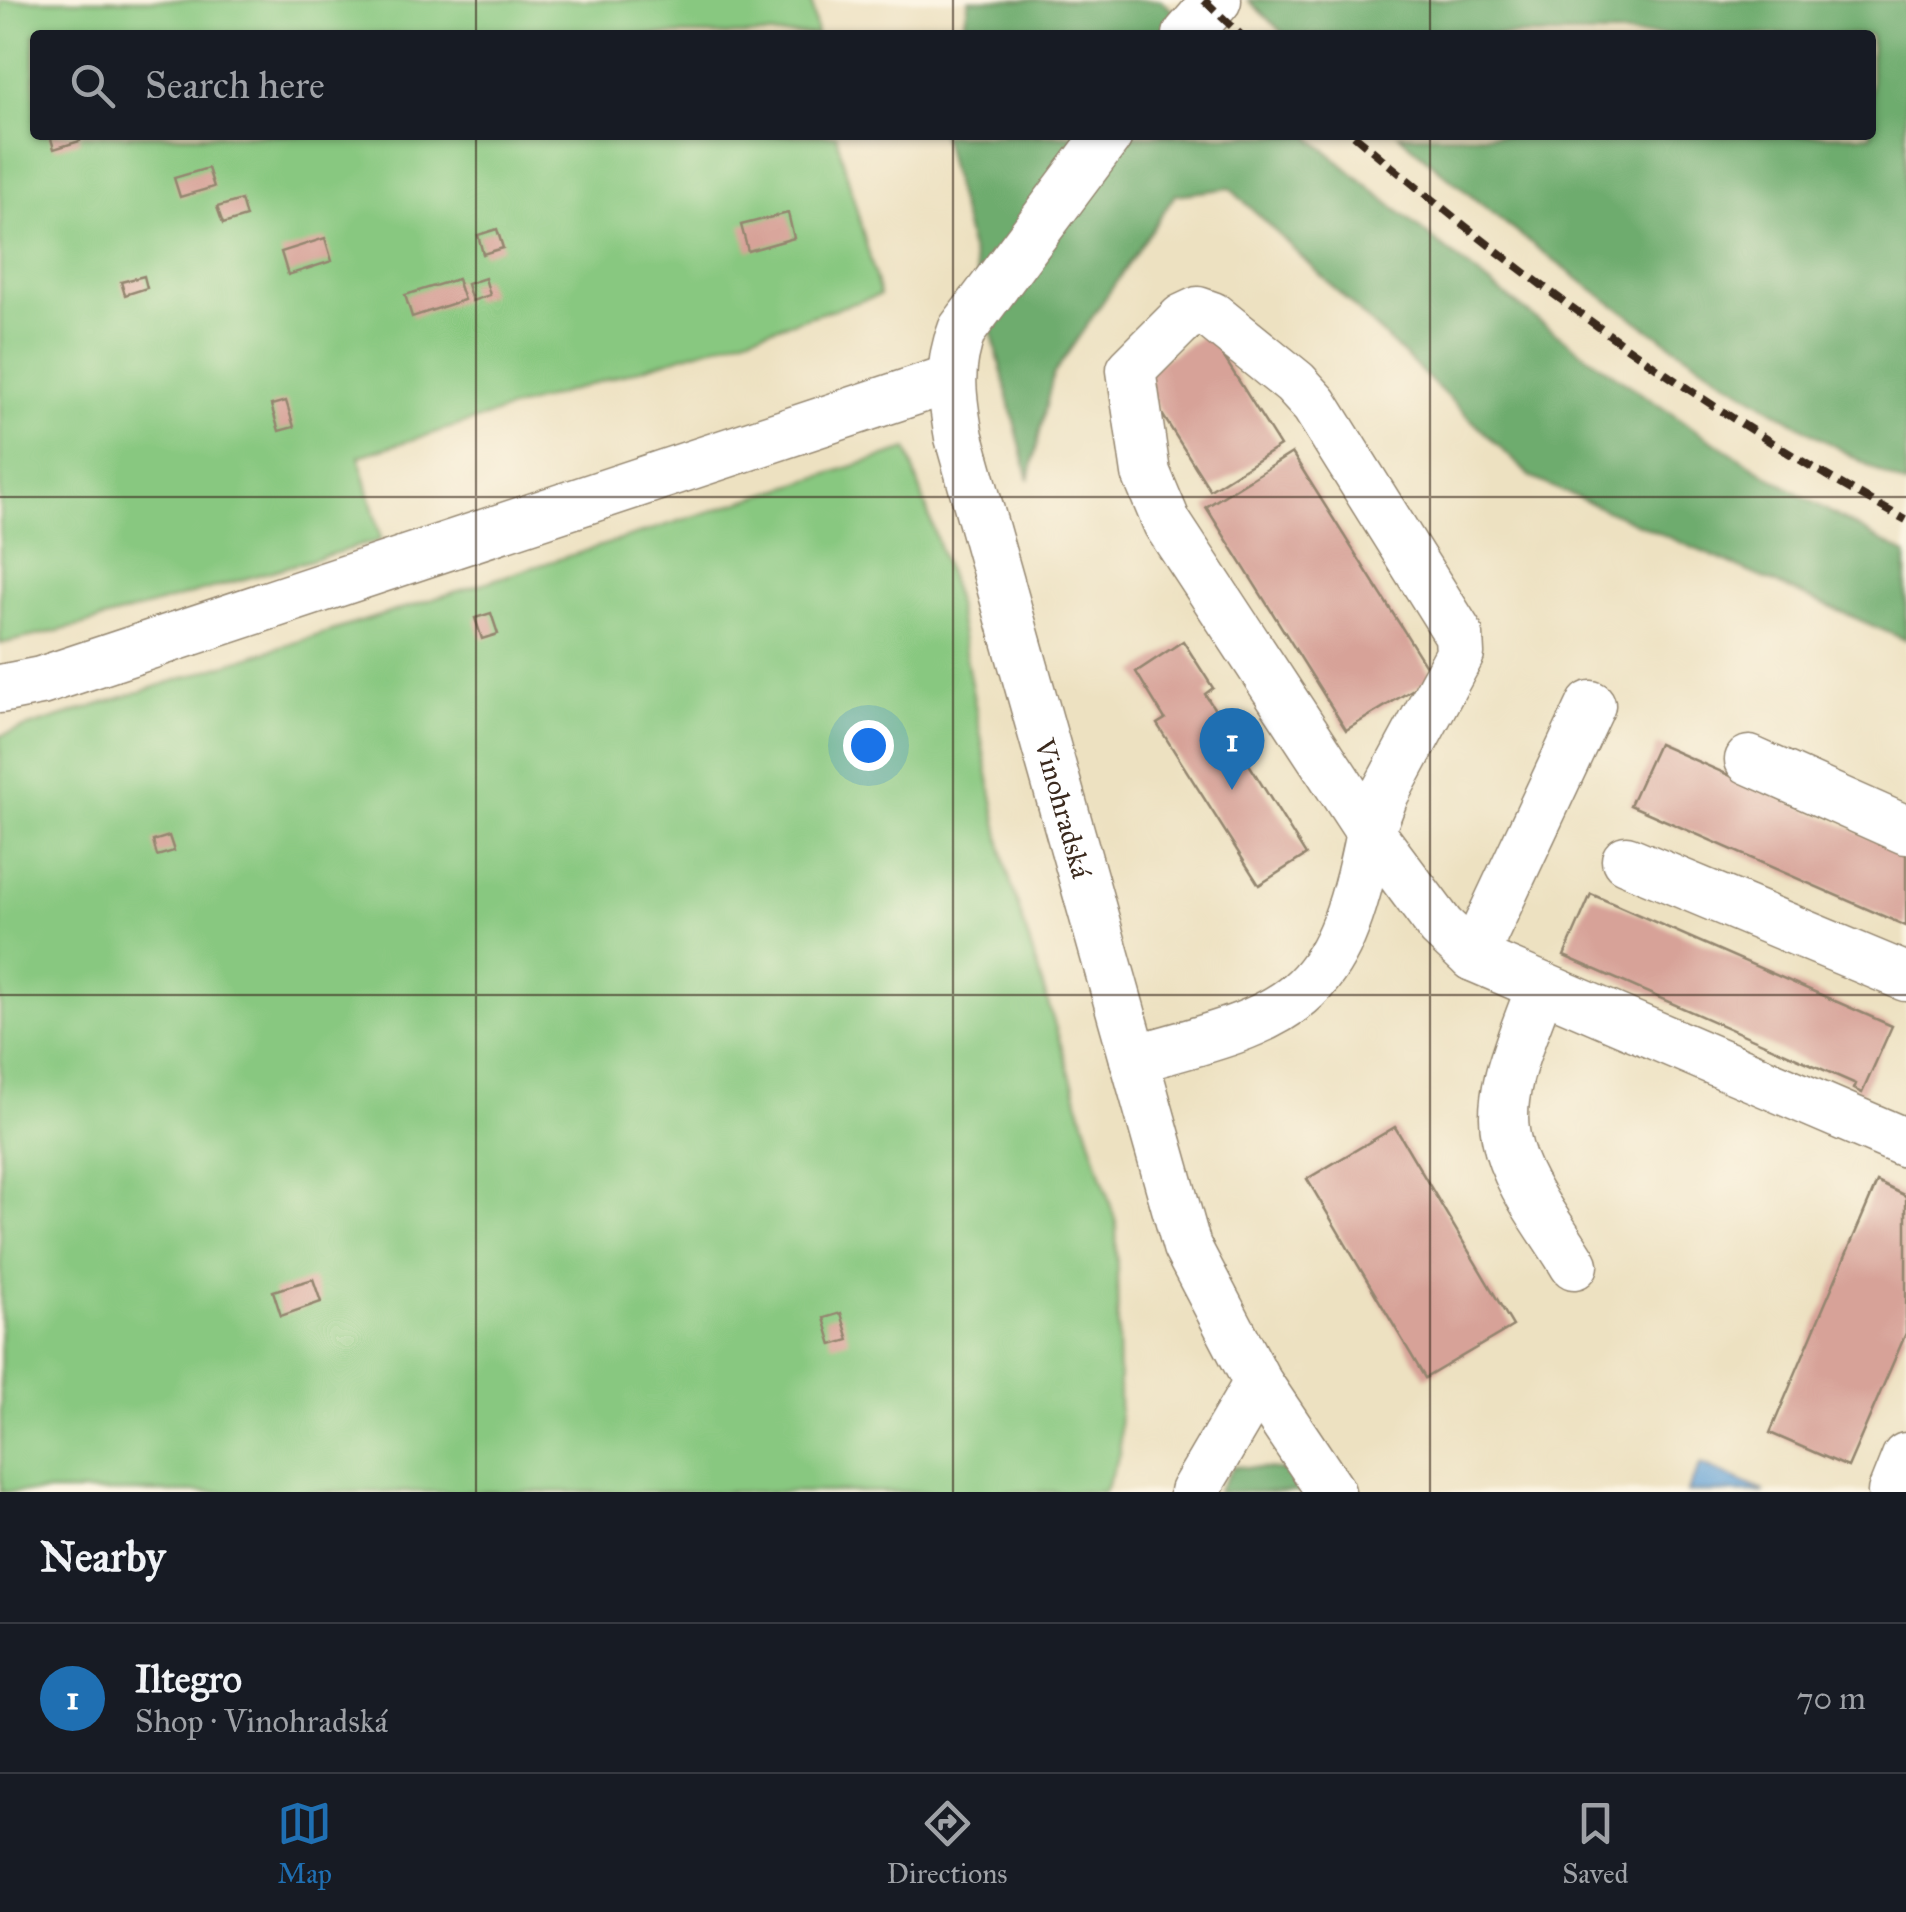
<!DOCTYPE html>
<html lang="en">
<head>
<meta charset="utf-8">
<style>
	body { margin:0; font-family:"IM FELL Great Primer",serif; background:#20242c; color:#f1f3f6 }
	.you { position:absolute; left:868px; top:745px; width:35px; height:35px; margin:-25px; border:8px solid #fff; border-radius:50%; background:#1a73e8; box-shadow:0 0 0 15px #1a73e833 }
	.badge { display:grid; place-items:center; width:65px; height:65px; border-radius:50%; background:#1f6fb2; color:#fff; font-size:32px; font-weight:700 }
	.pin { position:absolute; translate:-50% -82px; filter:drop-shadow(0 2px 5px #0008) }
	.pin::after { content:''; position:absolute; top:52px; width:35px; height:30px; background:inherit; clip-path:polygon(0 0,100% 0,50% 100%) }
	.list { margin:0; padding:0; list-style:none }
	h2 { display:flex; justify-content:space-between; align-items:center; height:130px; margin:0; padding:0 40px; font-size:42px }
	h2 small { font-size:32px; font-weight:400; color:#9ea1a6 }
	.list li { display:grid; grid-template-columns:65px 1fr auto; gap:30px; align-items:center; box-sizing:border-box; height:150px; padding:0 40px; border-top:2px solid #363941 }
	.list b { display:block; font-size:38px; white-space:nowrap }
	.list p { margin:0; font-size:32px; white-space:nowrap; color:#9ea1a6 }
	.list em { font-size:32px; font-style:normal; color:#9ea1a6 }
	.icon { flex:none; width:55px; height:55px; fill:none; stroke:currentColor; stroke-width:2; stroke-linecap:round; stroke-linejoin:round }
	.map { position:relative; flex:none; width:1906px; height:1492px; overflow:hidden }
	.search { position:absolute; background:#171b24; box-shadow:0 2px 8px #0004; left:30px; right:30px; top:30px; height:110px; display:flex; align-items:center; gap:25px; box-sizing:border-box; padding:0 35px; border-radius:10px; color:#9ea1a6; font-size:38px }
	.sheet { height:280px; background:#171b24 }
	nav { display:flex; justify-content:space-around; align-items:center; box-sizing:border-box; height:140px; border-top:2px solid #363941; background:#171b24; font-size:28px; color:#9ea1a6 }
	nav a { display:grid; justify-items:center; gap:5px }
	nav .on { color:#1f6fb2 }
	.map>svg:first-child { display:block }
</style>
</head>
<body>
<div class="map">
<svg width="1906" height="1492" viewBox="0 0 1906 1492">
	<rect width="100%" height="100%" fill="#fcf5e5"/>
	<filter id="ink" filterUnits="userSpaceOnUse"><feTurbulence type="fractalNoise" baseFrequency=".01" numOctaves="2"/><feDisplacementMap in="SourceGraphic" scale="20" xChannelSelector="R" yChannelSelector="G"/><feConvolveMatrix kernelMatrix="1 2 1 2 8 2 1 2 1" color-interpolation-filters="sRGB"/></filter>
	<filter id="wash" filterUnits="userSpaceOnUse"><feTurbulence type="fractalNoise" baseFrequency=".0048" numOctaves="4" result="noise"/><feDisplacementMap in="SourceGraphic" scale="40" xChannelSelector="R" yChannelSelector="G"/><feGaussianBlur stdDeviation="2.25" result="paint"/><feColorMatrix in="noise" values="0 0 0 0 0 0 0 0 0 0 0 0 0 0 0 0 0 1.4 0 .05"/><feComposite in="paint" operator="in"/></filter>
	<g filter="url(#wash)">
		<rect width="100%" height="100%" fill="#ede1c1"/>
		<g fill="#88c880" stroke="#62794f" stroke-width="2.5">
			<polygon points="0,0 811,0 817,35 35,35 35,135 836,135 880,295 359,456 381,540 79,626 0,644"/>
			<polygon points="907,449 953,589 1005,864 1116,1223 1120,1454 1104,1492 1,1492 0,736"/>
		</g>
		<g fill="#6eac6e" stroke="#546b46" stroke-width="2.5">
			<polygon points="969,0 1161,0 1198,35 962,35"/>
			<path d="M1248,0h658v486c-179,-96 -354,-217 -507,-351h472v-100h-586z"/>
			<path d="M942,135h366c183,159 383,305 598,419v86l-374,-162 -302,-290 -55,7 -122,180 -24,105z"/>
			<polygon points="1234,1466 1287,1471 1301,1492 1217,1492"/>
		</g>
		<polygon fill="#64a2d6" stroke="#50667a" stroke-width="2.5" points="1701,1464 1765,1492 1687,1492"/>
		<g id="blocks">
			<g fill="#d7a298">
				<polygon points="50,135 79,135 80,141 54,149"/>
				<polygon points="208,168 214,187 180,197 174,178"/>
				<polygon points="241,200 246,217 223,224 217,207"/>
				<polygon points="788,213 794,238 748,251 741,225"/>
				<polygon points="497,229 503,248 483,254 478,235"/>
				<polygon points="325,238 332,261 288,275 281,252"/>
				<polygon points="144,276 147,288 125,295 121,282"/>
				<polygon points="485,278 490,295 472,301 467,284"/>
				<polygon points="457,279 464,300 412,317 405,295"/>
				<polygon points="1208,332 1280,446 1210,490 1138,376"/>
				<polygon points="286,401 294,427 279,431 271,405"/>
				<polygon points="1292,453 1433,677 1346,730 1206,507"/>
				<polygon points="491,613 498,634 482,639 475,618"/>
				<polygon points="1183,641 1213,688 1205,694 1306,855 1259,885 1157,724 1165,719 1136,672"/>
				<polygon points="1658,744 1906,853 1906,926 1630,805"/>
				<polygon points="169,836 174,851 157,856 153,841"/>
				<polygon points="1591,894 1892,1026 1862,1093 1854,1089 1856,1084 1564,956"/>
				<polygon points="1395,1127 1513,1326 1425,1378 1307,1179"/>
				<polygon points="1877,1182 1906,1196 1906,1333 1848,1467 1770,1433"/>
				<polygon points="313,1279 321,1302 281,1316 273,1291"/>
				<polygon points="841,1313 849,1340 832,1345 824,1318"/>
			</g>
		</g>
	</g>
	<g filter="url(#ink)">
		<use href="#blocks" fill-opacity="0" stroke="#948670" stroke-width="2.5"/>
		<g fill="none" stroke-linecap="round" stroke-linejoin="round">
			<g stroke="#948670" stroke-width="51">
				<g id="minor">
					<polyline points="1187,35 1217,0"/>
					<path id="s1" d="M1108,135l-146,195c-15,38 -10,68 -3,107l228,810 71,136 73,109"/>
					<polygon points="1198,311 1212,316 1295,383 1315,405 1459,635 1460,654 1385,793 1370,832 1167,523 1146,473 1131,370 1183,318"/>
					<polyline points="0,689 41,681 950,379"/>
					<polyline points="1749,760 1906,830"/>
					<polyline points="1626,860 1906,977"/>
					<polyline points="1473,957 1591,705"/>
					<path d="M1540,988c-15,45 -44,101 -34,149 8,45 45,89 68,128"/>
					<path d="M1134,1059c160,-43 203,-55 236,-227l71,95 32,30 433,186"/>
					<polyline points="1194,1492 1258,1383"/>
					<polyline points="1892,1492 1906,1457"/>
				</g>
			</g>
			<use href="#minor" stroke="#fff" stroke-width="48"/>
			<g stroke="#3b2a1e" stroke-width="8" stroke-dasharray="15 8" stroke-linecap="butt">
				<polyline points="1204,0 1241,35"/>
				<path d="M1354,135c171,145 354,279 552,385"/>
			</g>
		</g>
	</g>
	<path fill="none" stroke="#3b2a1e" stroke-width="2.5" stroke-opacity="0.55" d="M476,0v35M953,0v35M1430,0v35M476,135v1357M953,135v1357M1430,135v1357M0,497h1906M0,995h1906"/>
	<g text-anchor="middle" dominant-baseline="central" stroke-width="8" stroke-linejoin="round" paint-order="stroke">
		<g font-size="28" fill="#3b2a1e" stroke="#fcf5e5">
			<text stroke="none"><textPath href="#s1" startOffset="738">Vinohradská</textPath></text>
		</g>
	</g>
</svg>
<div class="you"></div>
<div class="pin badge" style="left:1232px;top:790px">1</div>
<div class="search"><svg class="icon" aria-label="search" viewBox="0 0 24 24"><circle cx="10" cy="10" r="6"/><path d="M15 15l6 6"/></svg>Search here</div>
</div>
<section class="sheet">
<h2>Nearby<small></small></h2>
<ul class="list">
<li><span class="badge">1</span><div><b>Iltegro</b><p>Shop · Vinohradská</p></div><em>70 m</em></li>
</ul>
</section>
<nav>
<a class="on"><svg class="icon" aria-label="map" viewBox="0 0 24 24"><path d="M3 6l6-2 6 2 6-2v14l-6 2-6-2-6 2zM9 4v14M15 6v14"/></svg>Map</a>
<a><svg class="icon" aria-label="directions" viewBox="0 0 24 24"><path d="M12 3l9 9-9 9-9-9zM9 14v-3h6M13 9l2 2-2 2"/></svg>Directions</a>
<a><svg class="icon" aria-label="saved" viewBox="0 0 24 24"><path d="M7 4h10v16l-5-4-5 4z"/></svg>Saved</a>
</nav>
</body>
</html>
